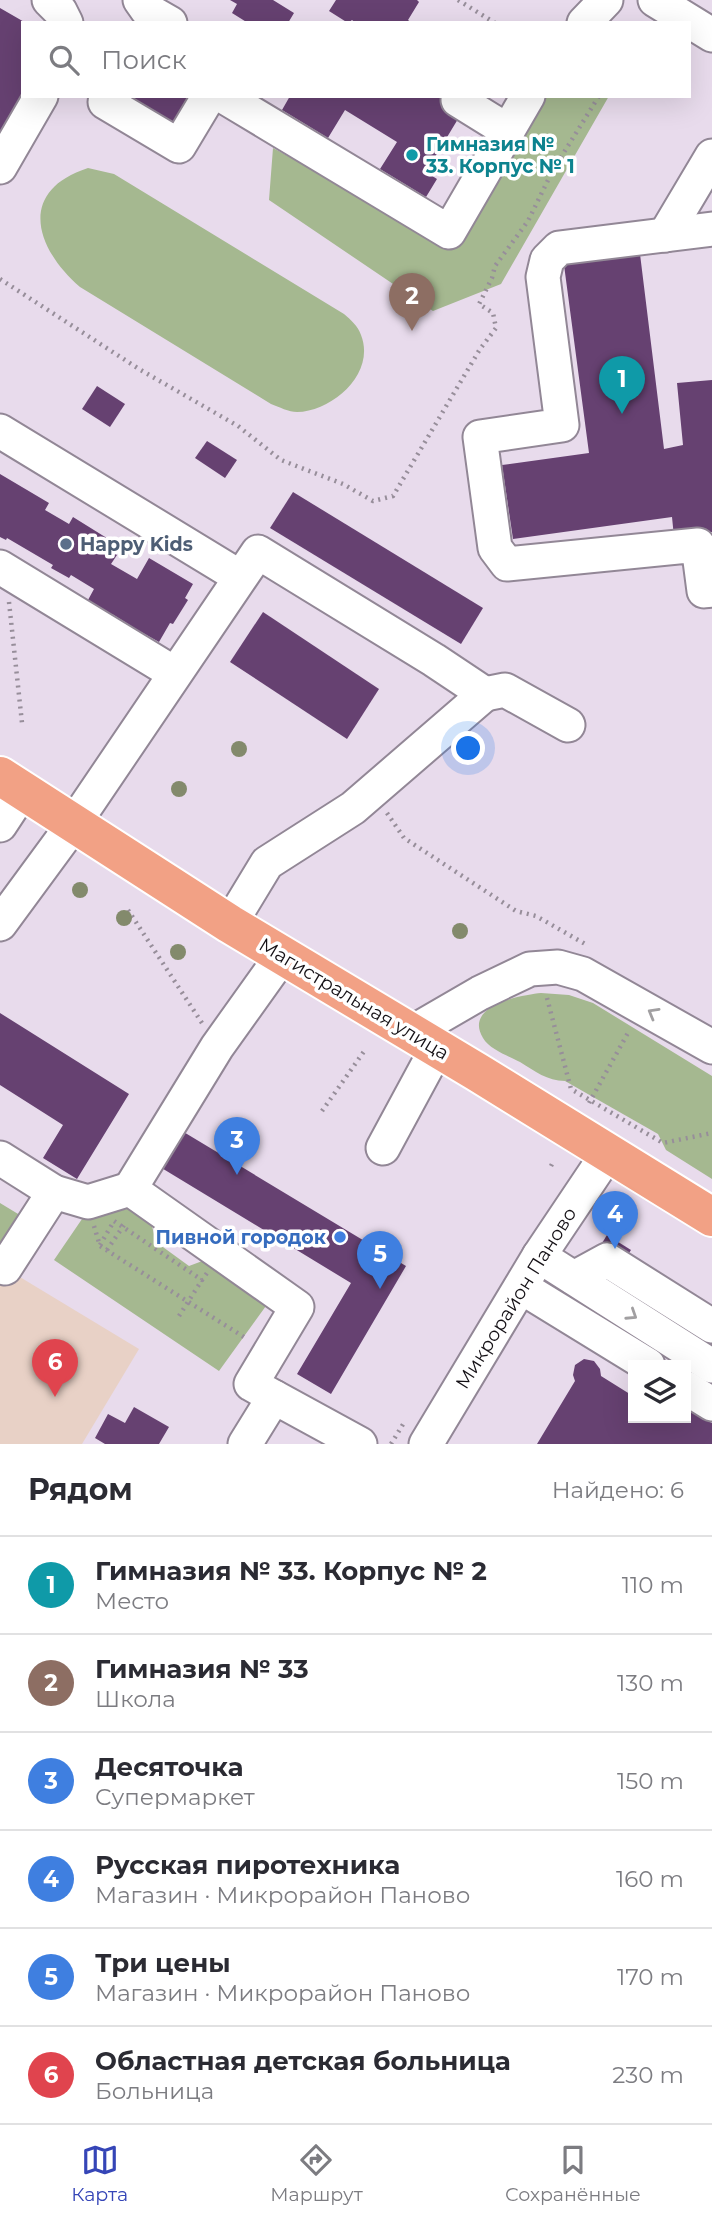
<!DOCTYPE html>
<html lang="ru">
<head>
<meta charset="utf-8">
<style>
	body { margin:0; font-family:Montserrat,sans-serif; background:#f7f7f7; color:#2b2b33 }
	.controls { position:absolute; right:21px; bottom:21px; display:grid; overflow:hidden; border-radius:0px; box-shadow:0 7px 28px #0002 }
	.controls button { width:63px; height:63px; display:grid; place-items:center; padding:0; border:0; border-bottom:2px solid #e1e1e2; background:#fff; color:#2b2b33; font:35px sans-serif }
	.you { position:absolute; left:469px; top:749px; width:24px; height:24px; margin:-18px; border:5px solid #fff; border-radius:50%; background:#1a73e8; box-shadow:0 0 0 10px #1a73e833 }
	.badge { display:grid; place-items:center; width:46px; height:46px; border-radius:50%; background:#3545b7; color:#fff; font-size:23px; font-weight:700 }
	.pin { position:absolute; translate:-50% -58px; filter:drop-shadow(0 2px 4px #0008) }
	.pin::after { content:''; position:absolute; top:37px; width:24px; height:21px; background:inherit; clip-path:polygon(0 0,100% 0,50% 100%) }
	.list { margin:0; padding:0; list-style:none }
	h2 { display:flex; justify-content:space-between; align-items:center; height:91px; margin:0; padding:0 28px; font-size:30px }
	h2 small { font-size:23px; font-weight:400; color:#7c7c81 }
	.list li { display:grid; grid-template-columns:46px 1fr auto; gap:21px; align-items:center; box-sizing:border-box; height:98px; padding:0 28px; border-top:2px solid #e1e1e2 }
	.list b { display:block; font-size:26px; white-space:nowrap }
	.list p { margin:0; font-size:23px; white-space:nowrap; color:#7c7c81 }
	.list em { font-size:23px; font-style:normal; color:#7c7c81 }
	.icon { flex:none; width:38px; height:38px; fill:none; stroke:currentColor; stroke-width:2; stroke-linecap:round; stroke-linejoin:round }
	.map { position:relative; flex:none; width:712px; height:1444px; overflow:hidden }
	.search { position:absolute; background:#fff; box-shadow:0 7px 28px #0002; left:21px; right:21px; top:21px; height:77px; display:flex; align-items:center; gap:18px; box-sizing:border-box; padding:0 24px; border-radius:0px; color:#7c7c81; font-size:26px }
	.sheet { height:679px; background:#fff }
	nav { display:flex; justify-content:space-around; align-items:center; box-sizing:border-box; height:98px; border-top:2px solid #e1e1e2; background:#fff; font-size:19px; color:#7c7c81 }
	nav a { display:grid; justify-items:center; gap:4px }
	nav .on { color:#3545b7 }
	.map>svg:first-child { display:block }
</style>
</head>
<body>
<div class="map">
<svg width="712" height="1444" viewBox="0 0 712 1444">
	<rect width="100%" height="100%" fill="#e8dbec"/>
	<polygon fill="#e8d1c6" points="0,1265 139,1349 82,1444 0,1444"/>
	<g fill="#a5b890">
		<polygon points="547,96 609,96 501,284 433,311 269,200 273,148 451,244"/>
		<path d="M88,168l26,6 230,140c7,6 14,12 17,21 15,38 -28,76 -64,77 -8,0 -18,-5 -26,-8l-191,-117c-45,-39 -63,-96 8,-119z"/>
		<path d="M541,993l28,2 24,8 119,73v103l-46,-29 -8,-16 -93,-53c-18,0 -30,-10 -45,-19 -11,-6 -30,-12 -37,-24 -20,-33 39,-43 58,-45z"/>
		<polygon points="0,1203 28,1220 0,1260"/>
		<polygon points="132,1208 150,1218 156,1242 189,1266 213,1257 271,1299 219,1371 54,1260 82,1219"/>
	</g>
	<g fill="#664171">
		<polygon points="230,0 273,0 294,13 288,23 248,23 232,13 237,4"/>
		<polygon points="336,0 417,0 419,2 408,20 412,23 356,23 352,20 348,23 329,11"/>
		<polygon points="0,8 26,23 23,23 23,98 0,138"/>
		<polygon points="125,96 186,96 196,102 176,137"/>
		<polygon points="290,96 448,96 461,114 426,172 437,179 426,197 380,169 397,142 345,110 328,138 282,110"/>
		<polygon points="640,254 664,449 683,445 677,383 712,380 712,532 674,537 672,517 513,539 502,465 589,453 564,265"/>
		<polygon points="97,386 125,404 110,427 82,409"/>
		<polygon points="207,441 237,460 225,478 195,458"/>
		<polygon points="0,474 49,503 45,510 69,524 73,517 110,540 105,548 117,555 111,564 137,579 149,558 193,584 185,598 188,600 173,624 170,623 159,642 141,632 140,634 126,626 128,624 112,614 111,617 97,609 98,606 88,600 94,589 71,575 69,578 51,568 53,565 7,538 6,540 0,537"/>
		<polygon points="293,492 483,608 461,644 270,528"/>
		<polygon points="263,612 379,689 347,739 230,662"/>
		<polygon points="0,1013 129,1094 77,1179 43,1158 63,1125 0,1085"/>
		<polygon points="182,1131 406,1266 331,1394 297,1374 351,1283 160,1167"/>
		<polygon points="607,1235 631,1250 623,1262 599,1248"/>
		<polygon points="584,1359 594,1361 600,1369 601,1376 633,1396 633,1418 686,1418 686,1409 712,1423 712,1444 537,1444 575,1381 573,1375 575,1365"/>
		<polygon points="134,1407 169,1427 159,1444 105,1444 95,1438 108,1414 125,1423"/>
	</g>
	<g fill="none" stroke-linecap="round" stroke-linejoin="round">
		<g stroke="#928796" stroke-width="37">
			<g id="minor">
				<polyline points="49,0 60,11 66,23"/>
				<polyline points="140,0 147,10 170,23"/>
				<polyline points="655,0 712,35"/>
				<polyline points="584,23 606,0"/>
				<polyline points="109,96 105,102 179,146 209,96"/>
				<polyline points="223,96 449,232 528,96"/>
				<polyline points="458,100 508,131"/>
				<polyline points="0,167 41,96"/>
				<polyline points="712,229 559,248 547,260 543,277 562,425 480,437 495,548 507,564 698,545 704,591 712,590"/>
				<polyline points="665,235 712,156"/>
				<polyline points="0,431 240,577"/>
				<polyline points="0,567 174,673"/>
				<polyline points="485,694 505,690 568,725"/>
				<polyline points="0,825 23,790"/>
				<polyline points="0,924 75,822 258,552 434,660 485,694 353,808 267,863 230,924"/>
				<polyline points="411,1033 480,993 530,969 558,967 583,974 712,1047"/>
				<polyline points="383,1148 437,1048"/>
				<polyline points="0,1158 54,1192 5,1268"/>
				<polyline points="130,1189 217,1047 282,956"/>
				<polyline points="54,1192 88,1202 130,1189 297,1307 251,1384 274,1397"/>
				<polyline points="539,1256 712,1366"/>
				<polyline points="574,1278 607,1260 712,1326"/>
				<polyline points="521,1287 648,1365"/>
				<polyline points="686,1388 712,1404"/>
				<polyline points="245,1444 274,1397 360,1444"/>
				<polyline points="426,1444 539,1256 608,1153"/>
			</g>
		</g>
		<g stroke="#fff" stroke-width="42">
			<polyline id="highway" points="0,776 230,924 477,1072 712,1217"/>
		</g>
		<g stroke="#978e9a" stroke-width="4.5" stroke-dasharray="2 5" stroke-linecap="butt">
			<polyline points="458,0 495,23"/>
			<polyline points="0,279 139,369 238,426 281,460 343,484 373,501 393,496 480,349 496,328 493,313 479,304 492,278 495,266 528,221 553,170 599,96"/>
			<polyline points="9,602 22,723"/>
			<polyline points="387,813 404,838 516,911 536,916 587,945"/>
			<polyline points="128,910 202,1023"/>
			<polyline points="547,998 571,1089 663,1143 712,1133"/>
			<polyline points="589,1103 629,1031"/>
			<polyline points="322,1111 365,1050"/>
			<polyline points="551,1166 553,1162"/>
			<polyline points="616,1208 621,1201"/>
			<polyline points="94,1226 100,1246 247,1339"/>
			<polyline points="100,1245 114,1221 202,1280 207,1273"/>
			<polyline points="107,1250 124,1225"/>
			<polyline points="179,1316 202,1280"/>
			<polyline points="391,1444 405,1421"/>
		</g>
		<use href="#minor" stroke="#fff" stroke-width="33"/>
		<use href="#highway" stroke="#f2a185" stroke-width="38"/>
	</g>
	<g fill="#838a6c">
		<circle cx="239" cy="749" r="8"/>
		<circle cx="179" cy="789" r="8"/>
		<circle cx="80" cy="890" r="8"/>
		<circle cx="124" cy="918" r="8"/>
		<circle cx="460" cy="931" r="8"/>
		<circle cx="178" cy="952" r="8"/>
	</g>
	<defs><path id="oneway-chevron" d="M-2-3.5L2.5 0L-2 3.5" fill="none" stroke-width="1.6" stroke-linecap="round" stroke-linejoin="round" transform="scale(1.75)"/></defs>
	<g stroke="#a19fa1">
		<use href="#oneway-chevron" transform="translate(653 1013) rotate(-150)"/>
		<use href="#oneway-chevron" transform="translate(632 1315) rotate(33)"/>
	</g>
	<circle fill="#0f9aa8" stroke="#fff" stroke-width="2.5" cx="412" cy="155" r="7"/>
	<circle fill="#5c6f8a" stroke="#fff" stroke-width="2.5" cx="66" cy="544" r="7"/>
	<circle fill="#3f7fe0" stroke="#fff" stroke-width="2.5" cx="340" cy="1237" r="7"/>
	<g text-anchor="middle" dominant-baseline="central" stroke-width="7" stroke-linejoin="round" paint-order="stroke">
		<g font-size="19" font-weight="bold" fill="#0d838f" stroke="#fff" text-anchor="start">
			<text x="426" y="144">Гимназия №<tspan x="426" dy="22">33. Корпус № 1</tspan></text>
		</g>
		<g font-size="19" font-weight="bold" fill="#4e5e75" stroke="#fff" text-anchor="start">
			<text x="80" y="544">Happy Kids</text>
		</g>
		<g font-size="19" fill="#141015" stroke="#fff">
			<text transform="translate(354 999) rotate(31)">Магистральная улица</text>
			<text transform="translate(516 1298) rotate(-58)">Микрорайон Паново</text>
		</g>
		<g font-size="19" font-weight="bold" fill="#366cbe" stroke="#fff" text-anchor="end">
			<text x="326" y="1237">Пивной городок</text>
		</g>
	</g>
</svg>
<div class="controls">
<button><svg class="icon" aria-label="layers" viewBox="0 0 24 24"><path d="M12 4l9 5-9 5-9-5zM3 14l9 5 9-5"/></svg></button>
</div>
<div class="you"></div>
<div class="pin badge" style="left:622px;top:414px;background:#0f9aa8">1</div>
<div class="pin badge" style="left:412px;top:331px;background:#8d6e63">2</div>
<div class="pin badge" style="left:237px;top:1175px;background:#3f7fe0">3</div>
<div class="pin badge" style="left:615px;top:1249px;background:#3f7fe0">4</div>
<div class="pin badge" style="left:380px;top:1289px;background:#3f7fe0">5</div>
<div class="pin badge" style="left:55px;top:1397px;background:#e0444e">6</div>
<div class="search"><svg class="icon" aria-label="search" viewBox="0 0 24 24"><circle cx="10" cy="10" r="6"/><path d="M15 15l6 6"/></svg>Поиск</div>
</div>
<section class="sheet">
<h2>Рядом<small>Найдено: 6</small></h2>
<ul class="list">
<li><span class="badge" style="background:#0f9aa8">1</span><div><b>Гимназия № 33. Корпус № 2</b><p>Место</p></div><em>110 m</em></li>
<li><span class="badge" style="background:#8d6e63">2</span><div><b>Гимназия № 33</b><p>Школа</p></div><em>130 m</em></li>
<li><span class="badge" style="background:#3f7fe0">3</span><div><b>Десяточка</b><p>Супермаркет</p></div><em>150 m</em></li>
<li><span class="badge" style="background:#3f7fe0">4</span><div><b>Русская пиротехника</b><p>Магазин · Микрорайон Паново</p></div><em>160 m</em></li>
<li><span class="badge" style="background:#3f7fe0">5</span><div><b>Три цены</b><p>Магазин · Микрорайон Паново</p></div><em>170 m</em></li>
<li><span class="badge" style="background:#e0444e">6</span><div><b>Областная детская больница</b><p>Больница</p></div><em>230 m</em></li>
</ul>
</section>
<nav>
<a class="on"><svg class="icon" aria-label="map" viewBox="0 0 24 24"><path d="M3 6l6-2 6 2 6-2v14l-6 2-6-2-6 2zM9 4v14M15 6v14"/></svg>Карта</a>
<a><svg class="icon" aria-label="directions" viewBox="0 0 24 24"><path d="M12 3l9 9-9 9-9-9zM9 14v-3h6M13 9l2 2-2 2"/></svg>Маршрут</a>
<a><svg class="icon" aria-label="saved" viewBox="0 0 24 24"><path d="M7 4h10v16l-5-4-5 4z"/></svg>Сохранённые</a>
</nav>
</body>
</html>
